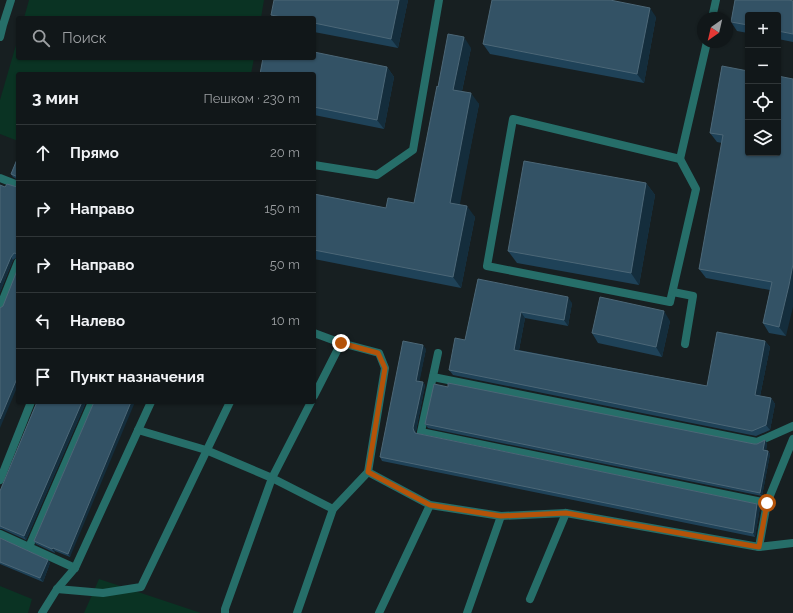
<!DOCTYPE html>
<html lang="ru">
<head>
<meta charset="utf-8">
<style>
	body { margin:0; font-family:Raleway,sans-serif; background:#1e2426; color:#f1f3f6 }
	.controls { position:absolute; right:12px; top:12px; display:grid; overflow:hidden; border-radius:4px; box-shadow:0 1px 3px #0004 }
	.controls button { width:36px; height:36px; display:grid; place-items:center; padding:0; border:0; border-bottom:1px solid #303638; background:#111719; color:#f1f3f6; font:20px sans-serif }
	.compass { position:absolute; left:697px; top:12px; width:36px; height:36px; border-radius:50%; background:#111719; box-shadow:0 1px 3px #0004; rotate:214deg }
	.stop { position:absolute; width:12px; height:12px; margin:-9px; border:3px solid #b45309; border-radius:50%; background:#fff }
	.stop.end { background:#b45309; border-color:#fff; box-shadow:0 1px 4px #0008 }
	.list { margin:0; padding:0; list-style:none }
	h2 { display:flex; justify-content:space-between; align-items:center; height:52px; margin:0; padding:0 16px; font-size:17px }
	h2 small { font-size:13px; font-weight:400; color:#9c9fa2 }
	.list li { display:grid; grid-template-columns:26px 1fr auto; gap:12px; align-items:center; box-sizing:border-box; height:56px; padding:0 16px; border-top:1px solid #303638 }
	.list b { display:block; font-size:15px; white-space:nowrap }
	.list em { font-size:13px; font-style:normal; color:#9c9fa2 }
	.icon { flex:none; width:22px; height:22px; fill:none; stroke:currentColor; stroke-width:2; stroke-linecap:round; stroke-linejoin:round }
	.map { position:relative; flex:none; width:793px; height:613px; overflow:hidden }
	.search { position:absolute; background:#111719; box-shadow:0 1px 3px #0004; left:16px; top:16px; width:300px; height:44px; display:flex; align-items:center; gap:10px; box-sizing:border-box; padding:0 14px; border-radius:4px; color:#9c9fa2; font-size:15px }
	.panel { position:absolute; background:#111719; box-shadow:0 1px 3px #0004; left:16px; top:72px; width:300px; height:332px; border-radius:4px }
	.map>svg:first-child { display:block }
</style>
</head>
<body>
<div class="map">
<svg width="793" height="613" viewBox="0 0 793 613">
	<rect width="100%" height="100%" fill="#171f21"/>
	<g fill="#0a3323">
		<polygon points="29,0 264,0 261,18 24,18"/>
		<polygon points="18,38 18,58 254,58 251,74 18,74 18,141 0,134 0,100"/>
		<polygon points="99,579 201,613 84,613"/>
		<polygon points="0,586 32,599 28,613 0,613"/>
	</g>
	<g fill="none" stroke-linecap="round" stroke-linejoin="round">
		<g stroke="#266e69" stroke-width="8">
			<polyline points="712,18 716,0"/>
			<polyline points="0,37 3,25 11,0"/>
			<polygon points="513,119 680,159 696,189 670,302 487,266"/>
			<polyline points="680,159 707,42"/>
			<polyline points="314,165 377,175 413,150 439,0"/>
			<polyline points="0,178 18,185"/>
			<polyline points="673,292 693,296 685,344"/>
			<polyline points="0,307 18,262"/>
			<polyline points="438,353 421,432 767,503 793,439"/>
			<polyline points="433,377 757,442 793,426"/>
			<polyline points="314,396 341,343"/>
			<polyline points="138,430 206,450 272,478 333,509"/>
			<polyline points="368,472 430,505 501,516 566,513 759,547 767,503"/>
			<polyline points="0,480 31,402"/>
			<polyline points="0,534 75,568"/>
			<polyline points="29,547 92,402"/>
			<polyline points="759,547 793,543"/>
			<polyline points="57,589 103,593 141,587 230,402"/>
			<polyline points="530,599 566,513"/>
			<polyline points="42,613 57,589 75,568 151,402"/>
			<polyline points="225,613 225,609 272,478 311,402"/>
			<polyline points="297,613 333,509 368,472 385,368 379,353 341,343 314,333"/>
			<polyline points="379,613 430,505"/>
			<polyline points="467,613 501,516"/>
		</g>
	</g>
	<g fill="#1f4258">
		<polygon points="408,0 398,48 314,32 314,18 274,18 271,15"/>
		<polygon points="735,0 789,0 793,1 793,42 778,39 778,15 748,15 748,33 737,31 731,22"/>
		<polygon points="656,17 644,83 490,54 483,44"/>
		<polygon points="471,48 462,91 479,104 459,205 475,217 461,288 314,259 314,194 386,208 414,203 438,87"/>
		<polygon points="722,66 786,336 769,333 763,323 770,290 706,278 699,269 722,143 717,142 710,133"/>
		<polygon points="387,67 394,77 384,129 314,115 314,74"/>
		<polygon points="18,157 18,180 13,177 11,174"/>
		<polygon points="646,183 655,195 639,285 517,263 508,251"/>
		<polygon points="0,185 5,187 17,187 18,186 18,257 17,257 13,260 0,292"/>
		<polygon points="478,279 572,303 568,326 525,318 519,350 707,386 765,341 770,347 760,396 771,398 775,404 770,430 756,436 453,375 449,370 465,340"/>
		<polygon points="670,321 662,357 598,343 592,333"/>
		<polygon points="426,349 419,381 425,385 416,431 416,433 757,504 760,507 755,537 382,461 380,457"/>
		<polygon points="37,402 86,402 26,540 2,529 0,529 0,491"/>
		<polygon points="94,402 70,557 55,551 55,553 36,544 34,541"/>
		<polygon points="425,424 754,444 767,443 766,450 768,451 770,454 762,496 428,428"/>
		<polygon points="0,538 48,560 50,563 43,582 0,564"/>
	</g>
	<g fill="#142d3c">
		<polygon points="399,0 408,0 398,48 391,39"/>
		<polygon points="650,8 656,17 644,83 637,74"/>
		<polygon points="464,37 471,48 460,100 453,90"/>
		<polygon points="387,67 394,77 384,129 377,120"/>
		<polygon points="471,93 479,104 458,214 450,203"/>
		<polygon points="646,183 655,195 639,285 631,273"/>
		<polygon points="467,206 475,217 461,288 453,277"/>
		<polygon points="11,257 13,260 0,292 0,283"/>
		<polygon points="793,264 793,307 786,336 779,327"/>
		<polygon points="568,297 572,303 568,326 564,320"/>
		<polygon points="664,311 670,321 662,357 656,347"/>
		<polygon points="521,312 525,318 518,355 514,350"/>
		<polygon points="765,341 770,347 759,401 755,395"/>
		<polygon points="423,345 426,349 419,384 416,381"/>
		<polygon points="18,376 18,385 0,428 0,419"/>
		<polygon points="423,382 425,385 416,431 416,434 414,431 413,428"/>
		<polygon points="771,398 775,404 770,430 766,425"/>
		<polygon points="82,402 86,402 26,540 24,536"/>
		<polygon points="131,402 135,402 70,557 68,554"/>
		<polygon points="765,440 767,443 766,453 763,450"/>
		<polygon points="768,451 770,454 762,496 760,493"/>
		<polygon points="757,504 760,507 755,537 753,533"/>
		<polygon points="53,548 55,551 55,553 52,549"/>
		<polygon points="48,560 50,563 43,582 40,578"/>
	</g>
	<g fill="#335265" stroke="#4c6777">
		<polygon points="274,0 399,0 391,39 314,23 314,18 287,18 271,15"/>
		<polygon points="492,0 610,0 650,8 637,74 483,44"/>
		<polygon points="735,0 789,0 793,1 793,34 778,31 778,15 748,15 748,25 731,22"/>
		<polygon points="448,34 464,37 453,90 471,93 450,203 467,206 453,277 314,250 314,194 386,208 388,198 414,203 437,86 438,87"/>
		<polygon points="314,52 387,67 377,120 314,107 314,74 260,74 263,58 314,58"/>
		<polygon points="722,66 748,71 748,153 778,153 778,76 793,79 793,264 789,285 779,327 763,323 772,282 699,269 723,135 710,133"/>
		<polygon points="18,157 18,177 11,174"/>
		<polygon points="524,161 646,183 631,273 508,251"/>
		<polygon points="7,184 17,187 18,186 18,254 14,253 11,257 0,283 0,185 5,187"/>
		<polygon points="18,268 18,376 0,419 0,308 3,306"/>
		<polygon points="478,279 568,297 564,320 521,312 514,350 707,386 717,332 765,341 755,395 771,398 766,425 752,431 449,370 455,338 465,340"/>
		<polygon points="600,297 664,311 656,347 592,333"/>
		<polygon points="403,341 423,345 416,381 423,382 413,428 414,431 415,433 757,504 753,533 380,457"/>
		<polygon points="448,383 754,444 757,444 765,440 763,450 768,451 760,493 425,424 434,384 448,387"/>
		<polygon points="37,402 82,402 24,536 0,526 0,491"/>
		<polygon points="94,402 131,402 68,554 53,548 52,549 34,541"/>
		<polygon points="0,538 48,560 40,578 0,562"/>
	</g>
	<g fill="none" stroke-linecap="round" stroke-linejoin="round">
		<polyline stroke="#b45309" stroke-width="5" points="341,343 378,353 385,368 368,472 430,505 501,516 566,513 759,547 767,503"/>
	</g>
</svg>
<div class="controls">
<button>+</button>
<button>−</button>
<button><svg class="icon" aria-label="locate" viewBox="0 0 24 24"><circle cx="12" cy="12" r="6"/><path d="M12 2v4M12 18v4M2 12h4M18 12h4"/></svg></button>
<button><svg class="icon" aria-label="layers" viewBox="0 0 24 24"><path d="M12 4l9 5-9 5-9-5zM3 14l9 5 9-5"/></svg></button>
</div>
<svg class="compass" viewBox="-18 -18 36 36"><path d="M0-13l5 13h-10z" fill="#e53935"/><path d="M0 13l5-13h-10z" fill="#9c9fa2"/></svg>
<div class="stop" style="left:767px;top:503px"></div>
<div class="stop end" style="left:341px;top:343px"></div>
<div class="search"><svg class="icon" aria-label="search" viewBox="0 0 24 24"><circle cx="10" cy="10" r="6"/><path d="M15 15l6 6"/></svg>Поиск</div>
<section class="panel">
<h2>3 мин<small>Пешком · 230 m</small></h2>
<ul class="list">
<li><svg class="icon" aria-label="ahead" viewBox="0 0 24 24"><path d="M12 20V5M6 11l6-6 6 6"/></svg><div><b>Прямо</b></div><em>20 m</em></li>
<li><svg class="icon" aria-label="right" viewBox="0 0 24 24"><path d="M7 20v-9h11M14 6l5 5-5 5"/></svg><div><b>Направо</b></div><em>150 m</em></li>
<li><svg class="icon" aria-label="right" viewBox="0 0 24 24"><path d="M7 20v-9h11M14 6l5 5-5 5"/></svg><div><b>Направо</b></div><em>50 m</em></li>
<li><svg class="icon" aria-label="left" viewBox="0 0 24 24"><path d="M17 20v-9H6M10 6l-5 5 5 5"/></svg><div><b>Налево</b></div><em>10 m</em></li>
<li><svg class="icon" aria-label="arrive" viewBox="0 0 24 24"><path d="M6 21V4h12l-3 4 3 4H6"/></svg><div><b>Пункт назначения</b></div></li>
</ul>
</section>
</div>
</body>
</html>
